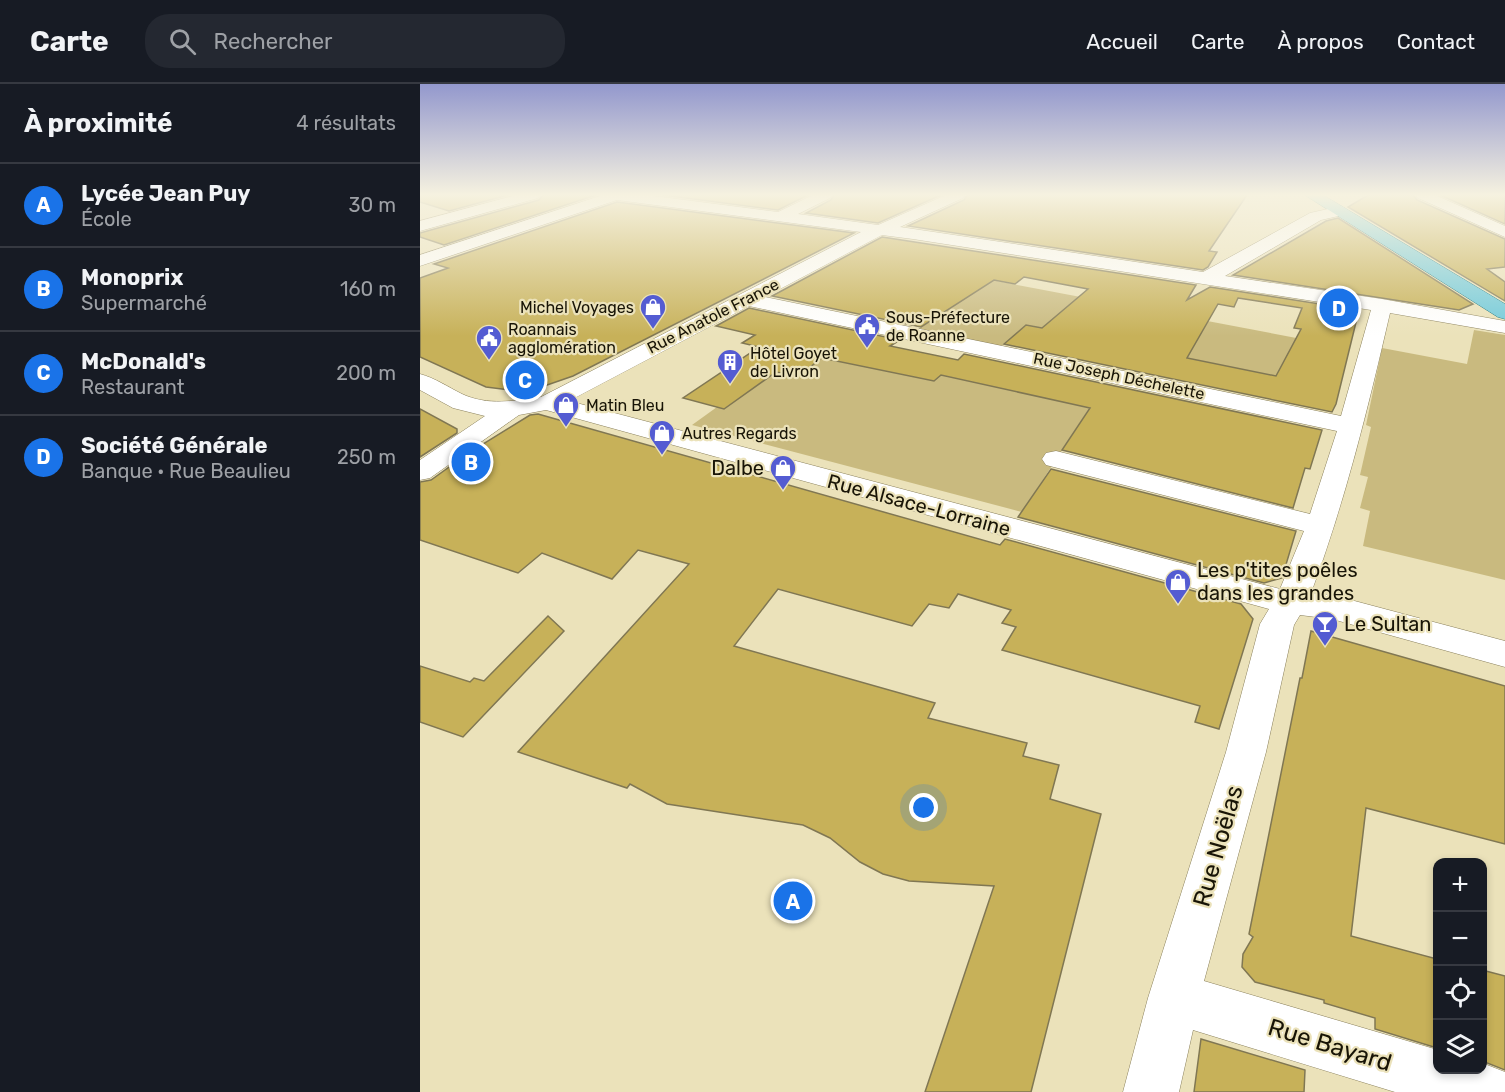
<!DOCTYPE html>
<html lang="fr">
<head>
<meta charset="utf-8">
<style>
	body { margin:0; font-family:Rubik,sans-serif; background:#242831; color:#f1f3f6 }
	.controls { position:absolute; right:18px; bottom:18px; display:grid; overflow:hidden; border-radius:12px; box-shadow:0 3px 9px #0003 }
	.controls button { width:54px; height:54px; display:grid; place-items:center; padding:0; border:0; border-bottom:2px solid #363941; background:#171b24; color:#f1f3f6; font:30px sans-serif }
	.you { position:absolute; left:504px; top:724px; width:21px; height:21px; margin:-15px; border:4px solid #fff; border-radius:50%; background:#1a73e8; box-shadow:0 0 0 9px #1a73e833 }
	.badge { display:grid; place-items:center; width:39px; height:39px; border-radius:50%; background:#1a73e8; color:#fff; font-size:20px; font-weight:700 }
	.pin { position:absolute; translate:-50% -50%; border:3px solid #fff; box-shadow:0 2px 6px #0006 }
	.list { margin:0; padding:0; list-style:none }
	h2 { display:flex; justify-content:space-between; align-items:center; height:78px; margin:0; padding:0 24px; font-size:26px }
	h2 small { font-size:20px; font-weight:400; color:#9ea1a6 }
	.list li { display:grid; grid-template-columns:39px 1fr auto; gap:18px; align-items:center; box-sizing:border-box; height:84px; padding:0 24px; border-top:2px solid #363941 }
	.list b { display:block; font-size:22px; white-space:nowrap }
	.list p { margin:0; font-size:20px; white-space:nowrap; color:#9ea1a6 }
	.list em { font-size:20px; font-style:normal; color:#9ea1a6 }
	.icon { flex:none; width:33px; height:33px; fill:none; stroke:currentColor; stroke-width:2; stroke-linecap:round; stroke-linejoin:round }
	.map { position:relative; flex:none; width:1085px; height:1008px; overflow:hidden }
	header { display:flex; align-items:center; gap:36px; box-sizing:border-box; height:84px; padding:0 30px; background:#171b24; border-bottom:2px solid #363941 }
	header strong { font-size:28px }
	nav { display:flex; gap:33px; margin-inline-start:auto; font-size:21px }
	.search { width:420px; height:54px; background:#242831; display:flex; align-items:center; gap:15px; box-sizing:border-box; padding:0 21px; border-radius:24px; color:#9ea1a6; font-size:22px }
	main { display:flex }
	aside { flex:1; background:#171b24 }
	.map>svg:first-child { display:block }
</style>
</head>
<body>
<header>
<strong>Carte</strong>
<div class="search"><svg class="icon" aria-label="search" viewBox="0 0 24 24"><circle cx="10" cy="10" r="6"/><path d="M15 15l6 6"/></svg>Rechercher</div>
<nav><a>Accueil</a><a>Carte</a><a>À propos</a><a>Contact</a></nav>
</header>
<main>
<aside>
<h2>À proximité<small>4 résultats</small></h2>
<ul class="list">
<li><span class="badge">A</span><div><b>Lycée Jean Puy</b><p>École</p></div><em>30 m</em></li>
<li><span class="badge">B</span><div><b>Monoprix</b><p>Supermarché</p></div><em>160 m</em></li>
<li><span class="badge">C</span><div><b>McDonald's</b><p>Restaurant</p></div><em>200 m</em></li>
<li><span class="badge">D</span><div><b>Société Générale</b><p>Banque · Rue Beaulieu</p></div><em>250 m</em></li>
</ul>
</aside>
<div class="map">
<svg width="1085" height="1008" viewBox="0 0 1085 1008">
	<rect width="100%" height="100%" fill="#ebe2ba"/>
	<g fill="#c9ba7f">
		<polygon points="529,188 929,264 860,285 856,292 606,241 581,262 498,245 533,223 531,221"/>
		<polygon points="1054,246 1085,251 1085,496 943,462 950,427 940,424 948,393 940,391 951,343 946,341 962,264 1047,280"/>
		<polygon points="407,270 514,297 521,291 670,323 602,428 272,341 297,323 304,325 356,288 378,292"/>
	</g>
	<g fill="#c7b159" stroke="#807753" stroke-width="1.5" fill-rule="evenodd">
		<polygon points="0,111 88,111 29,127 0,118"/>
		<polygon points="123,111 176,111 24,161 0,153 0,149 119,116"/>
		<polygon points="243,111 388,111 358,126"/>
		<polygon points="414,111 521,111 458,139 386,129 411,116"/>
		<polygon points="547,111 827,111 789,167 797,168 788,183 783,186 488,142 544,116"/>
		<polygon points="948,111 993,111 997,116 1085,155 1085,183 1067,185 1085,198 1085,217 928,123"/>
		<polygon points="1020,111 1085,111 1085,140"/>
		<polygon points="197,118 434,149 153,292 107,308 66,303 0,273 0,194 28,184 14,180"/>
		<polygon points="918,134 1053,220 1039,226 813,191 906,137"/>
		<path d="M462,153l314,48 -9,15 23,-13 149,23 -23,94 -4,8 -328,-68 22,-19 16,3 46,-39 -64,-12 -9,7 -21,-4 -73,47 -149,-31zM818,214l64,10 -8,20 7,1 -25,47 -89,-18 31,-54 16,3z"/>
		<polygon points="329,224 480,256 470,262 538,276 544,270 902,346 890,385 885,384 873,424 642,366 670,324 521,291 514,297 402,274 378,292 356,288 304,325 263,314 339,263 322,259 335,251 296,242"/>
		<polygon points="0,325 37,345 37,349 0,373"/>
		<polygon points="118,330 580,461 585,455 821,520 833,535 799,645 775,638 780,622 582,566 596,543 582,539 591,526 538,510 529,524 509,520 492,542 358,505 314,562 515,619 508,634 607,659 603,672 639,681 630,715 681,730 611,1008 505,1008 574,802 489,797 463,790 440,778 410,754 383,741 247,720 210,700 207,704 98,668 269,480 218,466 192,495 122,469 98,489 0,456 0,398 11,396 50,368 110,331"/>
		<polygon points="631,385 876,447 862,494 844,499 598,433"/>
		<polygon points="128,532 144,547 43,653 0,638 0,582 50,598 54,594 64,597"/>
		<polygon points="891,547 1085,602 1085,760 946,724 931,852 1017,875 1017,964 955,945 955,934 904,919 904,916 835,898 822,883 823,870 833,853 829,850 880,594 882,594"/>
		<polygon points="1062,886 1085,892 1085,986 1062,977"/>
		<polygon points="781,955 885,986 884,1008 774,1008"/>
	</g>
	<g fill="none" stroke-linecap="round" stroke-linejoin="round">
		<g stroke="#8a805c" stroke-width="1">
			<g id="minor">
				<polygon points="96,111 121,111 118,114 0,147 0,137"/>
				<path d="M183,111h43l132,17 35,-17h19l-2,3 -32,16 80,11 68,-30h19l-2,3 -63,29 303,45 107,-59 31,-7 8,5 -2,3 -26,6 -96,56 157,23 123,22v12l-115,-20c-22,95 -45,189 -79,280l21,2 173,46v26l-173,-48 -32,-4 -6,10 -28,127 -62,229 234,69v20h44v-7l23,9v20h-110l-202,-62 -14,62h-56l25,-94 78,-246 34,-128 9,-15 -723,-199 -27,5 -89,63 -10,2v-20l65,-44 -32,-8 -33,-18v-16c15,4 28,13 42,20 26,12 52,7 79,3l320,-165 -244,-32 -197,66v-11zM462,151l31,4 458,71 -30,106 -576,-119zM329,222l588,125 -27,83 -254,-63 -10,2 -4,6 4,6 258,66 -24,58 -711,-188z"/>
				<polygon points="995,111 1015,111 1085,142 1085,153 998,114"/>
			</g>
		</g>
		<g stroke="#157481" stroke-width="1">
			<polygon id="major" points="885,111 903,111 1085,220 1085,235 1078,233"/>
		</g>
		<use href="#minor" fill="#fff" fill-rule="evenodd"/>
		<use href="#major" fill="#71cadb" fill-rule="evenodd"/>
	</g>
	<linearGradient id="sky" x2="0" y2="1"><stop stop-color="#9398cd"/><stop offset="0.44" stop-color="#f6f2e0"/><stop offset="1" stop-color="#f6f2e0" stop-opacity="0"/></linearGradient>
	<rect width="1085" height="252" fill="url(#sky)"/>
	<defs>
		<g id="shop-pin" transform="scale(1.35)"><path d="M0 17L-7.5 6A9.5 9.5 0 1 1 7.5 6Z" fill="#545cd2" stroke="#ebe2ba"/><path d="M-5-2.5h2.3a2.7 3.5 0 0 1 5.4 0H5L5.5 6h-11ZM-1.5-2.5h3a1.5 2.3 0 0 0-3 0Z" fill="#fff"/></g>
		<g id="civic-pin" transform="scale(1.35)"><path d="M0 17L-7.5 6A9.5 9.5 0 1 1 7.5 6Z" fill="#545cd2" stroke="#ebe2ba"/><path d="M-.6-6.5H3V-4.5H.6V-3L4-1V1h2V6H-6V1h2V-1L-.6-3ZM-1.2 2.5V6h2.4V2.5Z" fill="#fff"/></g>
		<g id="building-pin" transform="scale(1.35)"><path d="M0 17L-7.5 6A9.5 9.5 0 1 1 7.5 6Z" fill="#545cd2" stroke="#ebe2ba"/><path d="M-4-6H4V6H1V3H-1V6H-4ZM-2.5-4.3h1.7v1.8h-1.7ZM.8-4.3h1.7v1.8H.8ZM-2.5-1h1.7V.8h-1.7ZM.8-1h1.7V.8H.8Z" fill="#fff"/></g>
		<g id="bar-pin" transform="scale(1.35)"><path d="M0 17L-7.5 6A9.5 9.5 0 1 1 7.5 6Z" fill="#545cd2" stroke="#ebe2ba"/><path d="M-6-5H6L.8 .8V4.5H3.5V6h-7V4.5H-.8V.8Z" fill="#fff"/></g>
	</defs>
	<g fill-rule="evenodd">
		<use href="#shop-pin" x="233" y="223"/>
		<use href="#civic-pin" x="447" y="242"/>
		<use href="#civic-pin" x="69" y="254"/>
		<use href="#building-pin" x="310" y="278"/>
		<use href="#shop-pin" x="146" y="321"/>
		<use href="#shop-pin" x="242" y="349"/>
		<use href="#shop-pin" x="363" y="384"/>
		<use href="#shop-pin" x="758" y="498"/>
		<use href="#bar-pin" x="905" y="540"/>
	</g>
	<g text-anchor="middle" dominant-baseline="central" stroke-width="4.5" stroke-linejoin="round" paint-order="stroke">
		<g font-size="16" fill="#181406" stroke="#ebe2ba" text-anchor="start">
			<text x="214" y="223" text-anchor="end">Michel Voyages</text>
			<text x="466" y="233">Sous-Préfecture<tspan x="466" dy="18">de Roanne</tspan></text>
			<text x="88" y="245">Roannais<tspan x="88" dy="18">agglomération</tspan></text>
			<text x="330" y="269">Hôtel Goyet<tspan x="330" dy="18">de Livron</tspan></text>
			<text x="166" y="321">Matin Bleu</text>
			<text x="262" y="349">Autres Regards</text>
		</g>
		<g font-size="16" fill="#181406" stroke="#ebe2ba">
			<text transform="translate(293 232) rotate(-27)">Rue Anatole France</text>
			<text transform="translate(699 292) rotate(12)">Rue Joseph Déchelette</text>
		</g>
		<g font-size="20" fill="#181406" stroke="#ebe2ba" text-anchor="start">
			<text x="344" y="384" text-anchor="end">Dalbe</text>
			<text x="777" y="486">Les p'tites poêles<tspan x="777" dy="23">dans les grandes</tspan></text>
			<text x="924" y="540">Le Sultan</text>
		</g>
		<g font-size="20" fill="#181406" stroke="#ebe2ba">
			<text transform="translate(499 421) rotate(15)">Rue Alsace-Lorraine</text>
		</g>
		<g font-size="24" fill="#181406" stroke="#ebe2ba">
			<text transform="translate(798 762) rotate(-74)">Rue Noëlas</text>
			<text transform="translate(910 961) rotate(17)">Rue Bayard</text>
		</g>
	</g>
</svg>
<div class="controls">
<button>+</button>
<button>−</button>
<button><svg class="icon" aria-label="locate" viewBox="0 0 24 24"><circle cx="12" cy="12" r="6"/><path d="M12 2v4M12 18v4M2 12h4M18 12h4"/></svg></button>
<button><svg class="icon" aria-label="layers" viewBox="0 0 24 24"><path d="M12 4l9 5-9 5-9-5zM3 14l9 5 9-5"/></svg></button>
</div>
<div class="you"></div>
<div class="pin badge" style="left:373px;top:817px">A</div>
<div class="pin badge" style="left:51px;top:378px">B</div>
<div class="pin badge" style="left:105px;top:296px">C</div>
<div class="pin badge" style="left:919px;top:224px">D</div>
</div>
</main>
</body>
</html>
